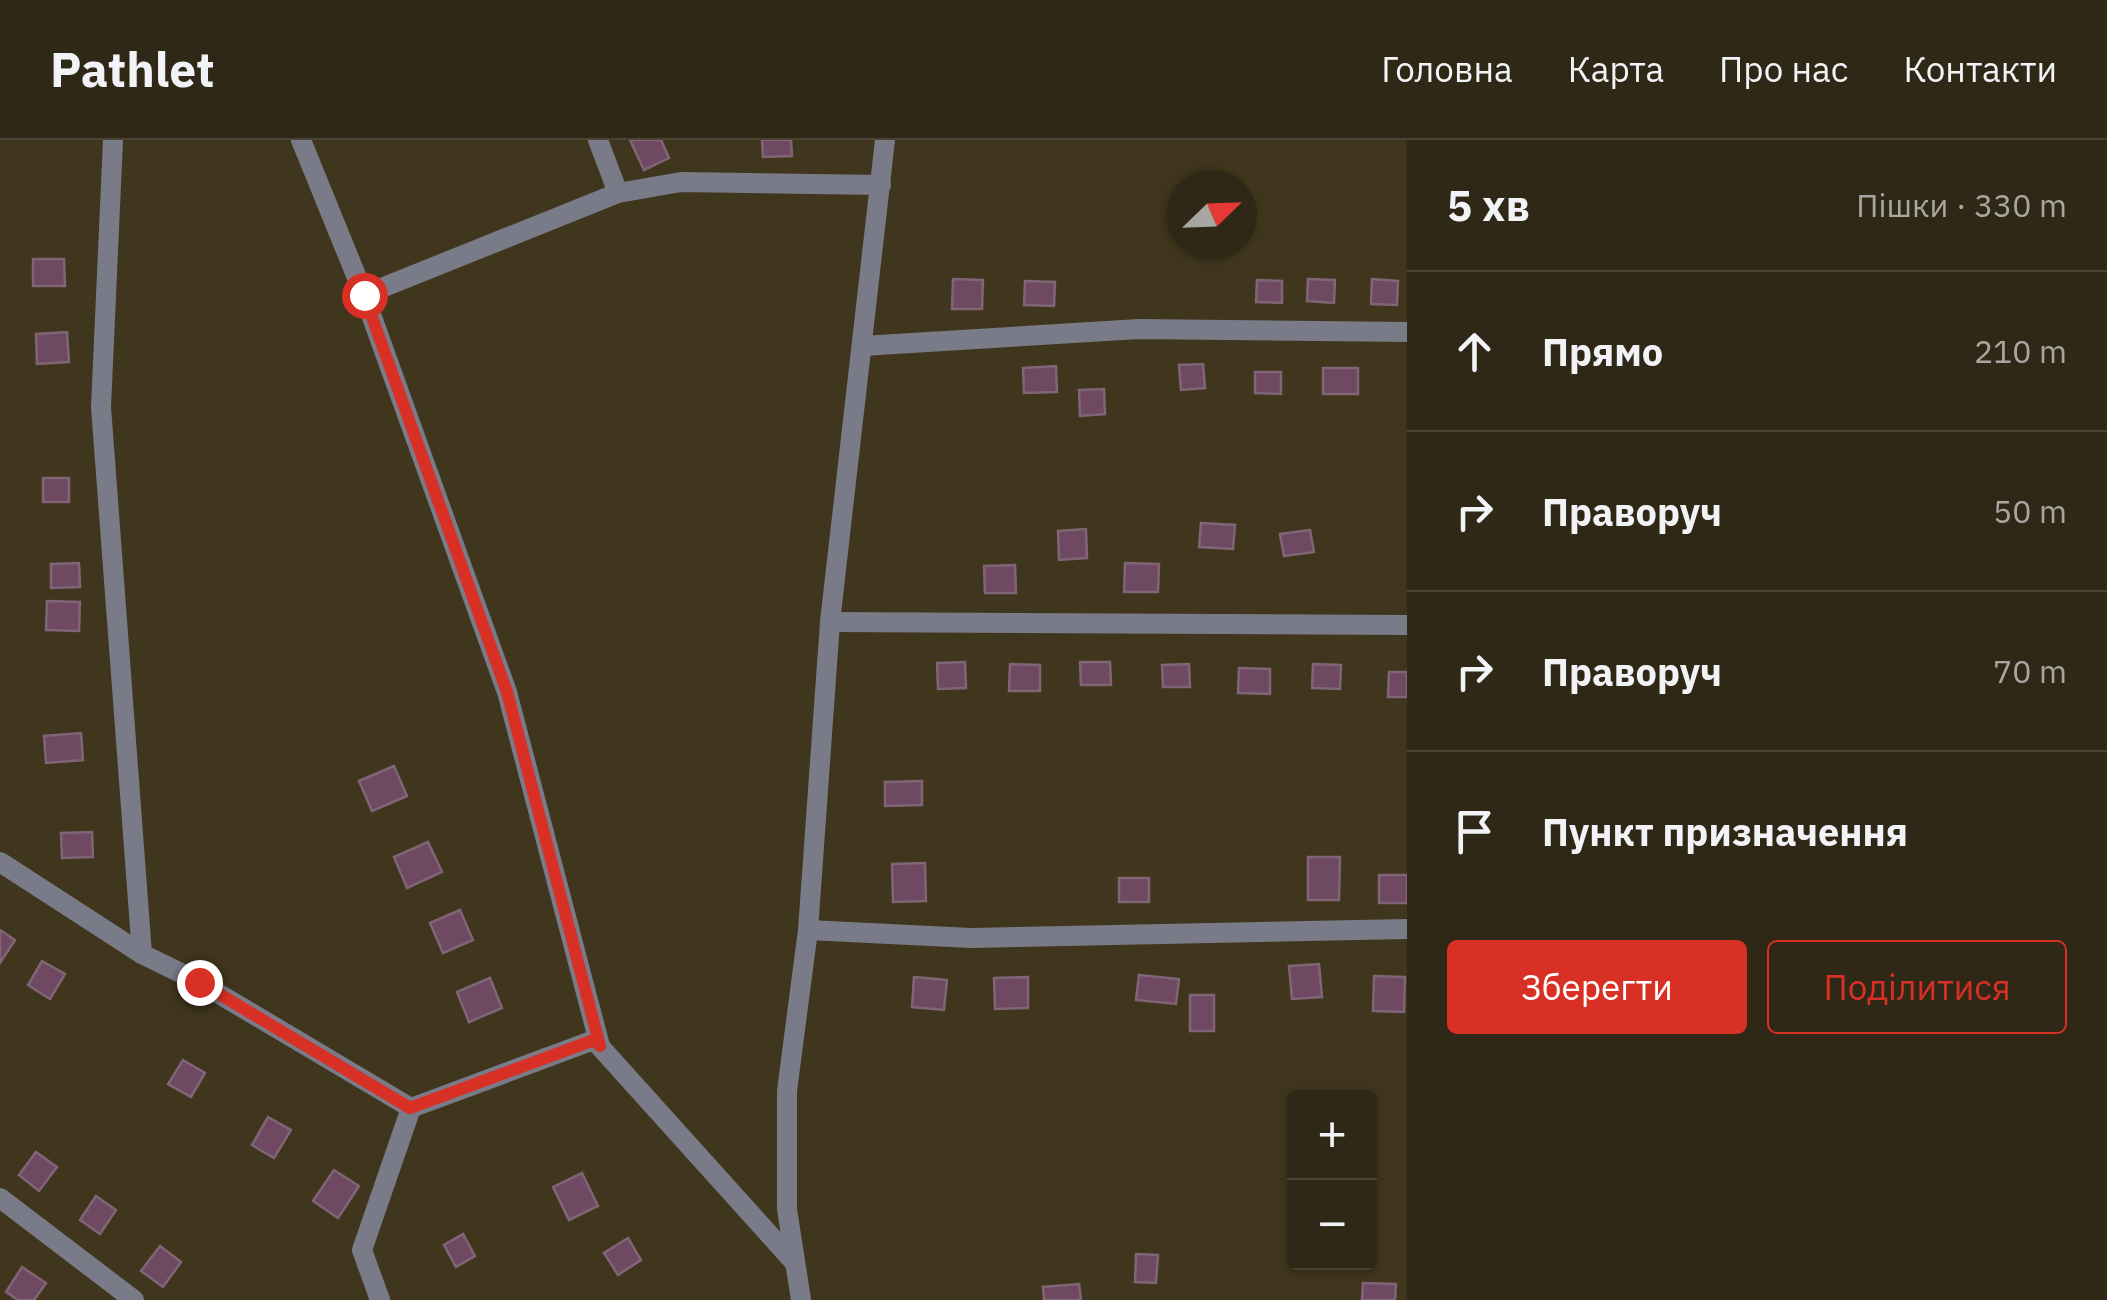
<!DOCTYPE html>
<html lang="uk">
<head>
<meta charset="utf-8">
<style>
	body { margin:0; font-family:"IBM Plex Sans",sans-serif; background:#3c3423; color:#f1f3f6 }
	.controls { position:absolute; right:30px; bottom:30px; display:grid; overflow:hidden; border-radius:10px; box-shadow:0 2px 8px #0004 }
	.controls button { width:90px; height:90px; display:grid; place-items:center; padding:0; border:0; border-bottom:2px solid #4b4435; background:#302816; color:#f1f3f6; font:50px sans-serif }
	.compass { position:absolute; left:1167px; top:30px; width:90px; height:90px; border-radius:50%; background:#302816; box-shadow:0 2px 8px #0004; rotate:67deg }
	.stop { position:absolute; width:30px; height:30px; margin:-22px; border:8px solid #d93025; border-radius:50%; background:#fff }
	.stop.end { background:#d93025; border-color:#fff; box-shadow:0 2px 10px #0008 }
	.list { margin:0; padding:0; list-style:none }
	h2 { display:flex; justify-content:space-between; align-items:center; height:130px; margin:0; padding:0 40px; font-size:42px }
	h2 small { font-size:32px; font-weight:400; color:#a8a6a1 }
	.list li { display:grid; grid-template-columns:65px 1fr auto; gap:30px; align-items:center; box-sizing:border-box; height:160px; padding:0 40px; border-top:2px solid #4b4435 }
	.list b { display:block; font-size:38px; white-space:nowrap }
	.list em { font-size:32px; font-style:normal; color:#a8a6a1 }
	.actions { display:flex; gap:20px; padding:30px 40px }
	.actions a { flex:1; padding:22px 0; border:2px solid #d93025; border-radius:10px; text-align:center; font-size:35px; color:#d93025 }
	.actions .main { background:#d93025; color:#fff }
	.icon { flex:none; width:55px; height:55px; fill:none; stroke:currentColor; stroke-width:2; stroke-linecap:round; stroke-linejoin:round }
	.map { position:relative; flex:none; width:1407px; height:1160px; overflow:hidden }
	header { display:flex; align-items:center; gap:60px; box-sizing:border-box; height:140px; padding:0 50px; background:#302816; border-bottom:2px solid #4b4435 }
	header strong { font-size:48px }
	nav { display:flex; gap:55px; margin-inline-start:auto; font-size:35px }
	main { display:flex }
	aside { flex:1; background:#302816 }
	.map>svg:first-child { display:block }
</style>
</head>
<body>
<header>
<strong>Pathlet</strong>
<nav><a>Головна</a><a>Карта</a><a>Про нас</a><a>Контакти</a></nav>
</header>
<main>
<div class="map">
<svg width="1407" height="1160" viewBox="0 0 1407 1160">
	<rect width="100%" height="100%" fill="#40361d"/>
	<g fill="#6e4961" stroke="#7f6576" stroke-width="2.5">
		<polygon points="630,0 661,0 669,18 644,30"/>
		<polygon points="762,0 791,0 792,16 763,17"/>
		<polygon points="33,119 64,119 65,146 33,146"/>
		<polygon points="953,139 983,140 982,169 952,169"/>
		<polygon points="1308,139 1335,140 1334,163 1307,161"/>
		<polygon points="1372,139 1398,141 1397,165 1371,164"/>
		<polygon points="1257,140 1282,141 1282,163 1256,162"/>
		<polygon points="1025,141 1055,142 1054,166 1024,165"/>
		<polygon points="67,192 69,222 37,224 36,194"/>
		<polygon points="1203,224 1205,248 1181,250 1179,225"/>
		<polygon points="1056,226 1057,252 1024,253 1023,228"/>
		<rect x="1323" y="228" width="35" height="26"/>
		<polygon points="1255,232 1281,232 1281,254 1255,253"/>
		<polygon points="1104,249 1105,274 1080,276 1079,250"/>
		<rect x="43" y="338" width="26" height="24"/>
		<polygon points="1201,383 1235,385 1233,409 1199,407"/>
		<polygon points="1086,389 1087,418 1059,420 1058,391"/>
		<polygon points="1310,390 1314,412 1284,416 1280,394"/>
		<polygon points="79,423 80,447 51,448 51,424"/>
		<polygon points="1125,423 1159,424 1158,452 1124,452"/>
		<polygon points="1015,425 1016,453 985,453 984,426"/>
		<polygon points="47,461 80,462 79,491 46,490"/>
		<polygon points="965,522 966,548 938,549 937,523"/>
		<polygon points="1080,522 1110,522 1111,545 1081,545"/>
		<polygon points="1010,524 1040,525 1040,551 1009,551"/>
		<polygon points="1189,524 1190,547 1163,547 1162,525"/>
		<polygon points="1313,524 1341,525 1340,549 1312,548"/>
		<polygon points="1239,528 1270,529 1270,554 1238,553"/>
		<polygon points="1389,532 1407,532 1407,557 1388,557"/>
		<polygon points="81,593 83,620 46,623 44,596"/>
		<polygon points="394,626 407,656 372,671 359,641"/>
		<polygon points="922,641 922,665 885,666 885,642"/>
		<polygon points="92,692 93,717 62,718 61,693"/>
		<polygon points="428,702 442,732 407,748 394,717"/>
		<polygon points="1308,717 1340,717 1339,760 1308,760"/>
		<polygon points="925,723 926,761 893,762 892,724"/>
		<rect x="1379" y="735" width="28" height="28"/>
		<rect x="1119" y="738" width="30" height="24"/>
		<polygon points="460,770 473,800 443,813 430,783"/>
		<polygon points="0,790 15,800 0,823"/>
		<polygon points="42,821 65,834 50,859 28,845"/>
		<polygon points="1319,824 1322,857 1292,859 1289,826"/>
		<polygon points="1139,835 1179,839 1176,864 1136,860"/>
		<polygon points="1374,836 1405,837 1404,872 1373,871"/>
		<polygon points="914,837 947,840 944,870 912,867"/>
		<polygon points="1028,837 1028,868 995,869 994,838"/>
		<polygon points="490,838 502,868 469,882 457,852"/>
		<rect x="1190" y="855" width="24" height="36"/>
		<polygon points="183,920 205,933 191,957 168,944"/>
		<polygon points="268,977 291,990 274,1018 252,1005"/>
		<polygon points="36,1012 57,1027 39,1051 19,1035"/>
		<polygon points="334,1030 359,1046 338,1078 313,1061"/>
		<polygon points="582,1033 598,1066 569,1080 553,1047"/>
		<polygon points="96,1056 116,1070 100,1094 80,1080"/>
		<polygon points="463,1094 475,1116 456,1127 444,1105"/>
		<polygon points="628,1098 641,1120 618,1135 604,1113"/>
		<polygon points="160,1106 181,1122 163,1147 141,1131"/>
		<polygon points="1136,1114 1158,1115 1156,1143 1135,1142"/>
		<polygon points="22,1127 46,1143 34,1160 18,1160 6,1152"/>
		<polygon points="1363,1143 1396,1144 1395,1160 1362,1160"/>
		<polygon points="1079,1144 1081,1160 1044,1160 1043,1147"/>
	</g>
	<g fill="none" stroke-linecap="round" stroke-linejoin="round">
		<g stroke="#7a7b88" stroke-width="20">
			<polyline points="113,0 101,267 142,814"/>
			<polyline points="301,0 364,155 507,552 600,906"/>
			<polyline points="598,0 618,53"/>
			<polyline points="364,155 618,53 681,42 881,45"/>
			<polyline points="862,206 1139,189 1407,192"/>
			<polyline points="830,482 1407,485"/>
			<polyline points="0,722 142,814 199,842 411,968 594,900 795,1123"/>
			<polyline points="808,790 971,798 1407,789"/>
			<polyline points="0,1058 134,1160"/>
			<polyline points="380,1160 362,1110 411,968"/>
			<polyline points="801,1160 787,1069 787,951 808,790 830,482 885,0"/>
		</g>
	</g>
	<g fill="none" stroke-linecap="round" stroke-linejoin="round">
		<polyline stroke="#d93025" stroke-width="12" points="199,842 410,968 594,900 600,906 507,552 364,155"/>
	</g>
</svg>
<div class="controls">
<button>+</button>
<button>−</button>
</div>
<svg class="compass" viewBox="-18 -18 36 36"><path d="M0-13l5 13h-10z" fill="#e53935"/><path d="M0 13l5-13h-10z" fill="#a8a6a1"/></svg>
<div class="stop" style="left:364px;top:155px"></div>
<div class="stop end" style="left:199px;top:842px"></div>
</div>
<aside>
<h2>5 хв<small>Пішки · 330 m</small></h2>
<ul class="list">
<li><svg class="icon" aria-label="ahead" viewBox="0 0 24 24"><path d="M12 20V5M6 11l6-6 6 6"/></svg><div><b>Прямо</b></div><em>210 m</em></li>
<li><svg class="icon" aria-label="right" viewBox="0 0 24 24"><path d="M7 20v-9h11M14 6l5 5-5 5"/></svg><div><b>Праворуч</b></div><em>50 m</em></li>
<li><svg class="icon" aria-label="right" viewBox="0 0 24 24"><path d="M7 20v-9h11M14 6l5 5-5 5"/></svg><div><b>Праворуч</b></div><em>70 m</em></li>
<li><svg class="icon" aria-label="arrive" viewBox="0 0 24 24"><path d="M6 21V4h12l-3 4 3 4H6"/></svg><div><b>Пункт призначення</b></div></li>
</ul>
<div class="actions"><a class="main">Зберегти</a><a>Поділитися</a></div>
</aside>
</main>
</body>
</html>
